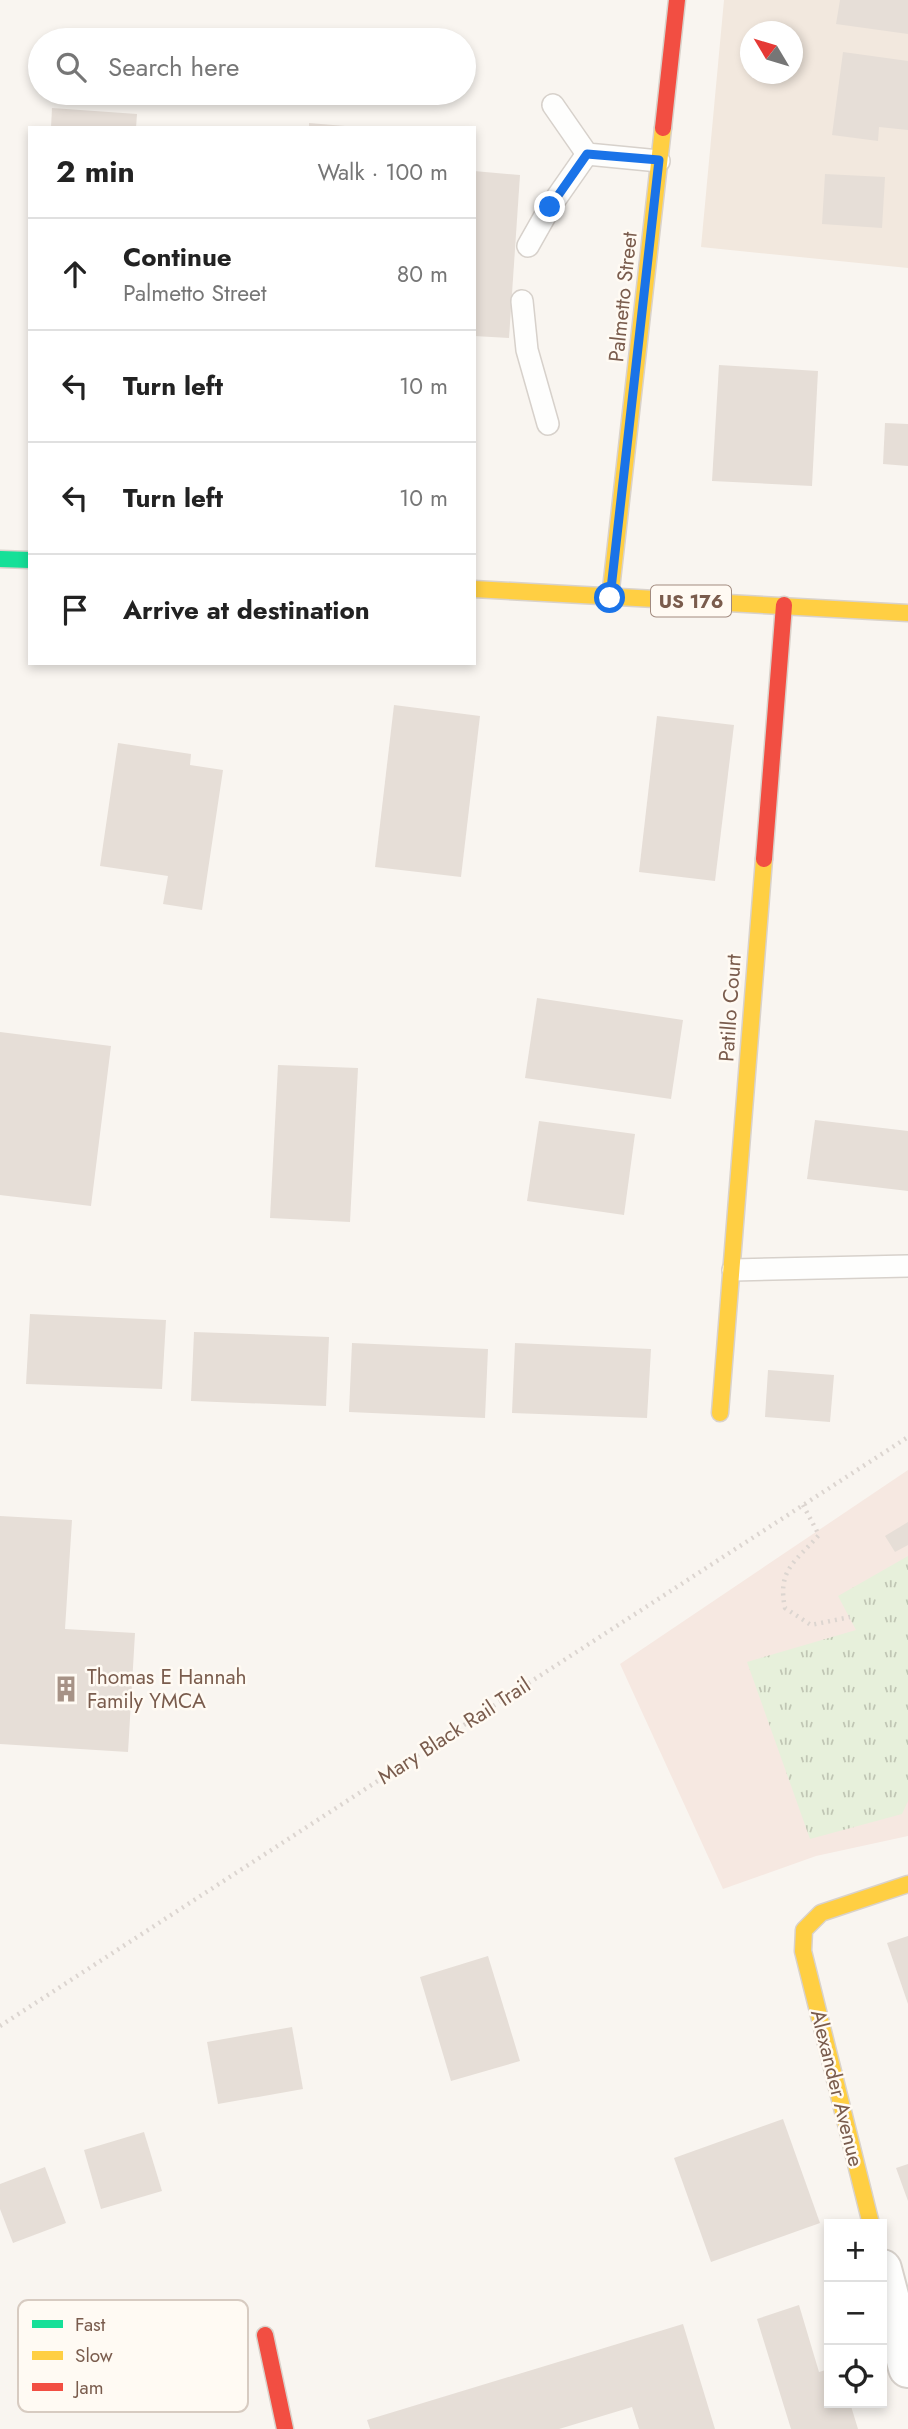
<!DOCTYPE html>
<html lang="en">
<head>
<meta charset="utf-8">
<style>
	body { margin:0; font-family:Jost,sans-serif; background:#f2f2f2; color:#222 }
	.controls { position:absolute; right:21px; bottom:21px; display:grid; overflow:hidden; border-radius:0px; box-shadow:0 4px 10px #0003 }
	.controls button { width:63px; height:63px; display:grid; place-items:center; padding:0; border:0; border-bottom:2px solid #e0e0e0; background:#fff; color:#222; font:35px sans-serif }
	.compass { position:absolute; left:740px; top:21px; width:63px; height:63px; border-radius:50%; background:#fff; box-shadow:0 4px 10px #0003; rotate:308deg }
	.stop { position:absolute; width:21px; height:21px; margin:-16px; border:5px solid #1a73e8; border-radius:50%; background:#fff }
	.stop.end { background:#1a73e8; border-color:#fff; box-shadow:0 2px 7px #0008 }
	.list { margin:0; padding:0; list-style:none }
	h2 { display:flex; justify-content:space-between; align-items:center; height:91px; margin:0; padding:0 28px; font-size:30px }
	h2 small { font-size:23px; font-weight:400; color:#767676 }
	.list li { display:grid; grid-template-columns:46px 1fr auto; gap:21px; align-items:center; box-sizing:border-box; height:112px; padding:0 28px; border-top:2px solid #e0e0e0 }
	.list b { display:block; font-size:26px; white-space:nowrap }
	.list p { margin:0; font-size:23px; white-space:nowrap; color:#767676 }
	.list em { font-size:23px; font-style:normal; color:#767676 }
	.icon { flex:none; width:38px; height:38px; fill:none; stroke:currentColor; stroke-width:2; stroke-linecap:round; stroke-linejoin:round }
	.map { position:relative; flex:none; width:908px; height:2429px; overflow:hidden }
	.search { position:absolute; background:#fff; box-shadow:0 4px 10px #0003; left:28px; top:28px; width:448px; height:77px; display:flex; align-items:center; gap:18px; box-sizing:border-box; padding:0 24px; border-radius:38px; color:#767676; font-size:26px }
	.panel { position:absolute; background:#fff; box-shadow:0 4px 10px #0003; left:28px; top:126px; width:448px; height:539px; border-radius:0px }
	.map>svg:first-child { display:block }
</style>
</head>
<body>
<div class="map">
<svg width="908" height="2429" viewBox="0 0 908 2429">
	<defs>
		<pattern id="grass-tufts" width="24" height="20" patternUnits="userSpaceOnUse" patternTransform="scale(1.75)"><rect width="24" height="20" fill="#e7f0db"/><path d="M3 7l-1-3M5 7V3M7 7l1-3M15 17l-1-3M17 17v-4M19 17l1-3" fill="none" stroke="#c0c6b4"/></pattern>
	</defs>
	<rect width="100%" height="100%" fill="#f9f5f0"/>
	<path fill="#f2e8de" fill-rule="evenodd" d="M724,0h184v268l-207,-21zM750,32h42v42h-42z"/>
	<polygon fill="#f6e8e1" points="908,1470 908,1836 816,1856 723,1889 620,1664"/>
	<polygon fill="url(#grass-tufts)" points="908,1556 908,1801 902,1814 810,1839 747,1662 856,1630 838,1596"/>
	<g fill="#e6ded7">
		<polygon points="840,0 908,0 908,34 836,24"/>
		<polygon points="843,52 908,61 908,130 879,127 878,141 832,135"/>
		<polygon points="52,108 137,114 136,128 51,128"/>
		<polygon points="309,123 345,126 345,128 309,128"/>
		<polygon points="474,171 520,175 509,338 474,336"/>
		<polygon points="825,174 885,177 882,228 822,224"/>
		<polygon points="719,365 818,371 812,486 712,481"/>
		<polygon points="885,423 908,424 908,466 883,464"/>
		<polygon points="394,705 480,716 461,877 375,867"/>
		<polygon points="657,716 734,725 715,881 639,872"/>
		<polygon points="118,743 191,754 190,765 223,770 202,910 163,904 168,876 100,866"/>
		<polygon points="537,998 683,1020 671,1099 525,1078"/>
		<polygon points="0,1032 111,1046 91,1206 0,1195"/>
		<polygon points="278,1065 358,1068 350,1222 270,1218"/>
		<polygon points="815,1120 908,1131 908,1191 807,1179"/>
		<polygon points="539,1121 635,1134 624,1215 527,1201"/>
		<polygon points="30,1314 166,1320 162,1389 26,1384"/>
		<polygon points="194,1332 329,1337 326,1406 191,1401"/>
		<polygon points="352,1343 488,1349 485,1418 349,1412"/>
		<polygon points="515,1343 651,1349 647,1418 512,1413"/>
		<polygon points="768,1370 834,1375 830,1422 765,1417"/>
		<polygon points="0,1516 72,1520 65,1629 135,1633 128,1752 0,1744"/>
		<polygon points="908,1522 908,1545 895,1552 885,1536"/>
		<polygon points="908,1936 908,2004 887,1943"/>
		<polygon points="488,1956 520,2061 451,2081 420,1977"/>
		<polygon points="292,2027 303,2089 218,2104 207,2042"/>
		<polygon points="783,2119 820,2223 711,2262 674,2158"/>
		<polygon points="144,2132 162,2191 101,2209 84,2150"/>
		<polygon points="908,2164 908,2201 896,2168"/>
		<polygon points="45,2167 66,2223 13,2243 0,2209 0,2184"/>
		<polygon points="799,2305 819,2372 829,2369 829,2403 850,2403 858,2429 791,2429 757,2319"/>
		<polygon points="683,2324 715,2429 639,2429 632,2407 559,2429 370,2429 367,2420"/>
	</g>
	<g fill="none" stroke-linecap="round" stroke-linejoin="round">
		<g stroke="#d7d1cb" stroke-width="24">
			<g id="lane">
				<polyline points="553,105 587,154 659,161"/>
				<polyline points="528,246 550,207 587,154"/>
				<polyline points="522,301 527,350 548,424"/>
				<polyline points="733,1270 908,1266"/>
			</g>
		</g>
		<g stroke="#d7d1cb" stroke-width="42">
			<polyline id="street" points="882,2269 908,2368"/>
		</g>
		<g stroke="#d9d2cb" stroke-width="19">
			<polyline id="fast" points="0,559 30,560"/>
		</g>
		<g stroke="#d9d2cb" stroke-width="19">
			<g id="slow">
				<polyline points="474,589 908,613"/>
				<polyline points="610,598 663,128"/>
				<polyline points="720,1413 764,859"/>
				<polyline points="871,2224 803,1951 804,1930 821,1913 908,1884"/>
			</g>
		</g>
		<g stroke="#d9d2cb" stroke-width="19">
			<g id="jam">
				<polyline points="663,128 677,0"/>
				<polyline points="764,859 784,605"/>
				<polyline points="265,2335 285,2429"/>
			</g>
		</g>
		<g stroke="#dcd5d0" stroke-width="4.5" stroke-dasharray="2 5" stroke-linecap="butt">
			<path d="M803,1505l16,30c-24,27 -42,35 -34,73l26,17 39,-8"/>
			<polyline points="0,2026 908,1437"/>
		</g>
		<use href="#lane" stroke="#fefefd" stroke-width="21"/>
		<use href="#street" stroke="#fefefd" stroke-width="38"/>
		<use href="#fast" stroke="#16e098" stroke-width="16"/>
		<use href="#slow" stroke="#ffcf43" stroke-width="16"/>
		<use href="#jam" stroke="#f24e42" stroke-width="16"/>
	</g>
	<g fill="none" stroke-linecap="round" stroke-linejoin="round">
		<polyline stroke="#1a73e8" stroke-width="9" points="550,207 587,154 659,160 610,598"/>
	</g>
	<defs>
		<g id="building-bare" transform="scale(2.1)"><path d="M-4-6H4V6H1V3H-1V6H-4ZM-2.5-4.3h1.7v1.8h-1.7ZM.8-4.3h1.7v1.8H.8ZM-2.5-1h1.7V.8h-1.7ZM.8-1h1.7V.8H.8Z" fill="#a69286" stroke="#fffaf3" stroke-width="2.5" paint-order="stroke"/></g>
	</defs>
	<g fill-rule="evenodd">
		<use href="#building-bare" x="66" y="1689"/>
	</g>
	<g text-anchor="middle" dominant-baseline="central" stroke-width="5" stroke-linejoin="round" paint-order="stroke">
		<rect fill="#fffaf3" stroke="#a28b7f" stroke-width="2" x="651" y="585.5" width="80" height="31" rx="5"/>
		<g font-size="19" font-weight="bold" fill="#7a5c4d">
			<text x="691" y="601">US 176</text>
		</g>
		<g font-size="21" fill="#7a5c4d" stroke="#fffaf3">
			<text transform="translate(623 297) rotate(-84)">Palmetto Street</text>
			<text transform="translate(730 1008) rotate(-86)">Patillo Court</text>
			<text transform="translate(454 1731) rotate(-33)">Mary Black Rail Trail</text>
			<text transform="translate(837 2088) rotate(76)">Alexander Avenue</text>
		</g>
		<g font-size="21" fill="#7a5c4d" stroke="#fffaf3" text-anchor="start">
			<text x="87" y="1677">Thomas E Hannah<tspan x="87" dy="24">Family YMCA</tspan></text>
		</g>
	</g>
	<rect x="18" y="2300" width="230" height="112" rx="10" fill="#fffaf3" stroke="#d7cbc1" stroke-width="2"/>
	<rect x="32" y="2320" width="31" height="8" fill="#16e098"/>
	<rect x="32" y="2351" width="31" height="9" fill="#ffcf43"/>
	<rect x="32" y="2383" width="31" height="8" fill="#f24e42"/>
	<g font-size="19" fill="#7a5c4d">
		<text x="75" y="2331">Fast</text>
		<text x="75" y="2362">Slow</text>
		<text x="75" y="2394">Jam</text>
	</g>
</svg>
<div class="controls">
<button>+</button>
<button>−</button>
<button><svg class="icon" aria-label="locate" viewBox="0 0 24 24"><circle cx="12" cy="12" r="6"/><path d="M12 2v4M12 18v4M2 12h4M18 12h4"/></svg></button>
</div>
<svg class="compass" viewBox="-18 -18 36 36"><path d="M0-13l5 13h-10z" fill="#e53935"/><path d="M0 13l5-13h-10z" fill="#767676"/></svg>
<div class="stop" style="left:610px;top:598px"></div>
<div class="stop end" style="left:550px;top:207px"></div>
<div class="search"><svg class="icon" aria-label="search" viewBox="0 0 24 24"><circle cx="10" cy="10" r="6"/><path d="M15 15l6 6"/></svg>Search here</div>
<section class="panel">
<h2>2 min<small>Walk · 100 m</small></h2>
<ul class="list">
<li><svg class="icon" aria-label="ahead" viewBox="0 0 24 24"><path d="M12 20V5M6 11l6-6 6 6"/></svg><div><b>Continue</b><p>Palmetto Street</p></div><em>80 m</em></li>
<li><svg class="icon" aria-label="left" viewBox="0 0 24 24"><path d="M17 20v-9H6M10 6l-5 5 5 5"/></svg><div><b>Turn left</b></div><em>10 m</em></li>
<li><svg class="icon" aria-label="left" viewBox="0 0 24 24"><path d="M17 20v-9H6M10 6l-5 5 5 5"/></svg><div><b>Turn left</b></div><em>10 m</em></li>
<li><svg class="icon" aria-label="arrive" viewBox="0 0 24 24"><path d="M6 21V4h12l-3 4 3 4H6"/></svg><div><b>Arrive at destination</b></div></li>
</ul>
</section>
</div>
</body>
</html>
